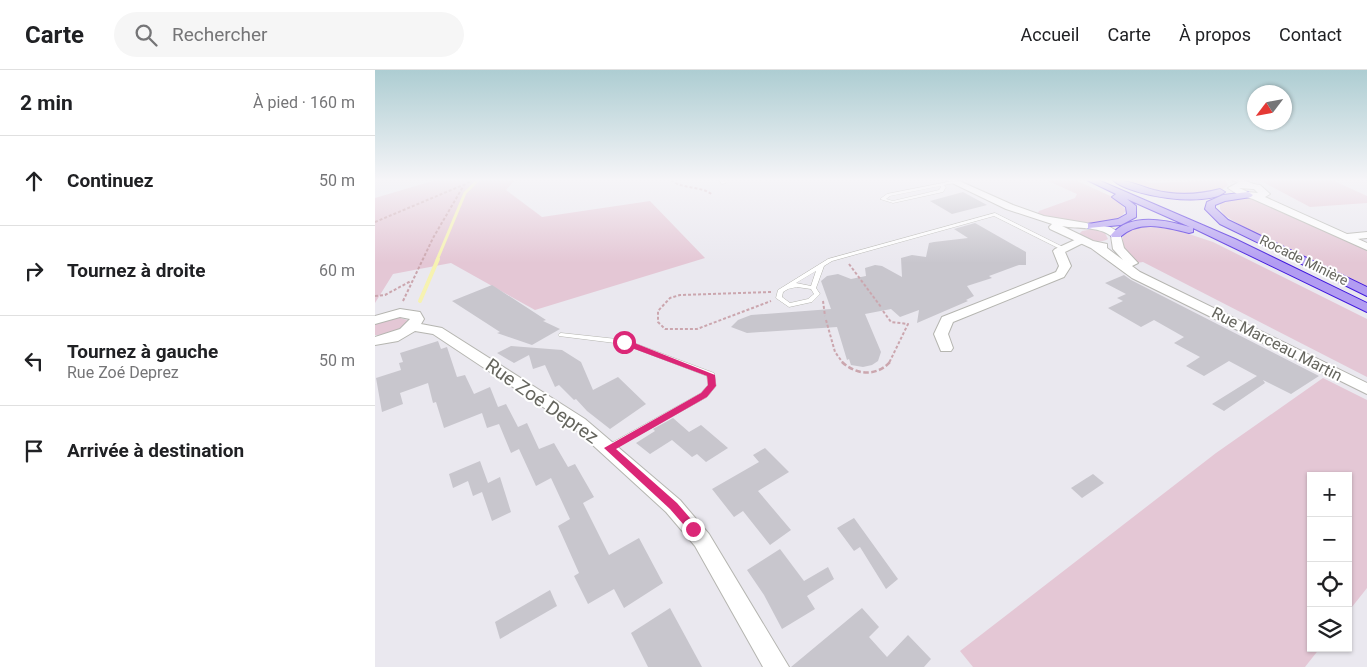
<!DOCTYPE html>
<html lang="fr">
<head>
<meta charset="utf-8">
<style>
	body { margin:0; font-family:Roboto,sans-serif; background:#f6f6f6; color:#202124 }
	.controls { position:absolute; right:15px; bottom:15px; display:grid; overflow:hidden; border-radius:0px; box-shadow:0 1px 4px #0004 }
	.controls button { width:45px; height:45px; display:grid; place-items:center; padding:0; border:0; border-bottom:1px solid #e0e0e0; background:#fff; color:#202124; font:25px sans-serif }
	.compass { position:absolute; left:872px; top:15px; width:45px; height:45px; border-radius:50%; background:#fff; box-shadow:0 1px 4px #0004; rotate:238deg }
	.stop { position:absolute; width:15px; height:15px; margin:-11px; border:4px solid #db2777; border-radius:50%; background:#fff }
	.stop.end { background:#db2777; border-color:#fff; box-shadow:0 1px 5px #0008 }
	.list { margin:0; padding:0; list-style:none }
	h2 { display:flex; justify-content:space-between; align-items:center; height:65px; margin:0; padding:0 20px; font-size:21px }
	h2 small { font-size:16px; font-weight:400; color:#757577 }
	.list li { display:grid; grid-template-columns:32px 1fr auto; gap:15px; align-items:center; box-sizing:border-box; height:90px; padding:0 20px; border-top:1px solid #e0e0e0 }
	.list b { display:block; font-size:19px; white-space:nowrap }
	.list p { margin:0; font-size:16px; white-space:nowrap; color:#757577 }
	.list em { font-size:16px; font-style:normal; color:#757577 }
	.icon { flex:none; width:28px; height:28px; fill:none; stroke:currentColor; stroke-width:2; stroke-linecap:round; stroke-linejoin:round }
	.map { position:relative; flex:none; width:992px; height:597px; overflow:hidden }
	header { display:flex; align-items:center; gap:30px; box-sizing:border-box; height:70px; padding:0 25px; background:#fff; border-bottom:1px solid #e0e0e0 }
	header strong { font-size:24px }
	nav { display:flex; gap:28px; margin-inline-start:auto; font-size:18px }
	.search { width:350px; height:45px; background:#f6f6f6; display:flex; align-items:center; gap:12px; box-sizing:border-box; padding:0 18px; border-radius:28px; color:#757577; font-size:19px }
	main { display:flex }
	aside { flex:1; background:#fff }
	.map>svg:first-child { display:block }
</style>
</head>
<body>
<header>
<strong>Carte</strong>
<div class="search"><svg class="icon" aria-label="search" viewBox="0 0 24 24"><circle cx="10" cy="10" r="6"/><path d="M15 15l6 6"/></svg>Rechercher</div>
<nav><a>Accueil</a><a>Carte</a><a>À propos</a><a>Contact</a></nav>
</header>
<main>
<aside>
<h2>2 min<small>À pied · 160 m</small></h2>
<ul class="list">
<li><svg class="icon" aria-label="ahead" viewBox="0 0 24 24"><path d="M12 20V5M6 11l6-6 6 6"/></svg><div><b>Continuez</b></div><em>50 m</em></li>
<li><svg class="icon" aria-label="right" viewBox="0 0 24 24"><path d="M7 20v-9h11M14 6l5 5-5 5"/></svg><div><b>Tournez à droite</b></div><em>60 m</em></li>
<li><svg class="icon" aria-label="left" viewBox="0 0 24 24"><path d="M17 20v-9H6M10 6l-5 5 5 5"/></svg><div><b>Tournez à gauche</b><p>Rue Zoé Deprez</p></div><em>50 m</em></li>
<li><svg class="icon" aria-label="arrive" viewBox="0 0 24 24"><path d="M6 21V4h12l-3 4 3 4H6"/></svg><div><b>Arrivée à destination</b></div></li>
</ul>
</aside>
<div class="map">
<svg width="992" height="597" viewBox="0 0 992 597">
	<rect width="100%" height="100%" fill="#eae8ef"/>
	<g fill="#e4c7d5">
		<polygon points="61,110 140,110 131,120 167,147 275,131 330,188 160,240 76,193 18,204 0,233 0,128"/>
		<path d="M671,110h29l40,18 11,12c-12,25 -68,9 -89,5l2,-4 36,-13 2,-4z"/>
		<path d="M748,110h19l8,3 75,-3 3,5c-25,23 -78,4 -105,-5z"/>
		<polygon points="884,110 957,110 992,126 992,133 935,137"/>
		<polygon points="875,127 963,165 992,181 992,218 870,158 849,145 845,139 845,134 850,130"/>
		<polygon points="769,157 796,158 838,172 992,249 992,307 768,192 761,193 748,177 748,166 758,158"/>
		<path d="M718,159l12,4 3,6c-9,5 -22,3 -29,-5l3,-3z"/>
		<path d="M22,247l10,3c-4,12 -21,15 -32,15v-11z"/>
		<polygon points="948,308 992,330 992,518 973,542 973,406 936,406 936,578 945,578 930,597 598,597 585,581 841,383"/>
	</g>
	<g fill="none" stroke-linecap="round" stroke-linejoin="round">
		<polyline stroke="#f6f2b1" stroke-width="3" points="62,190 90,123 103,110"/>
		<polyline stroke="#f6f2b1" stroke-width="4" points="45,231 63,189"/>
	</g>
	<g fill="#c8c6cd">
		<polygon points="588,122 612,135 577,144 555,131"/>
		<polygon points="600,153 651,182 651,195 644,195 614,206 617,208 592,216 599,226 591,230 593,231 542,253 544,240 525,247 516,239 490,244 506,282 503,291 497,295 488,297 476,295 474,289 472,290 462,257 372,263 356,257 363,250 376,245 456,239 446,211 452,206 463,204 476,209 491,206 490,198 500,195 507,196 527,207 526,188 537,185 551,187 554,173 559,172 593,168 579,159"/>
		<polygon points="749,205 756,210 944,306 916,324 888,310 890,313 849,341 837,334 882,306 854,291 829,306 811,296 825,287 799,273 809,267 779,250 766,257 733,238 748,231 742,228 751,224 730,213"/>
		<polygon points="117,215 171,250 168,251 185,259 157,275 122,263 125,262 77,231"/>
		<polygon points="63,271 66,279 72,277 82,307 90,305 99,324 115,317 123,337 131,334 143,357 152,353 164,379 179,373 193,397 200,394 219,427 208,433 234,485 264,468 288,513 249,538 239,519 213,534 199,506 204,503 183,456 195,449 176,408 161,416 144,379 136,383 124,354 112,358 107,343 69,358 61,332 58,333 53,313 25,323 28,334 7,342 1,308 26,300 24,293 28,292 25,283"/>
		<polygon points="136,276 187,280 206,292 218,320 243,307 271,334 235,359 212,341 201,329 199,330 184,315 180,317 170,295 158,299 154,285 139,293 122,283"/>
		<polygon points="298,348 314,362 326,355 353,378 331,392 322,384 317,387 297,370 275,384 261,373 280,361 278,359"/>
		<polygon points="390,378 414,402 383,421 416,460 395,475 368,441 359,447 337,419 384,392 378,385"/>
		<polygon points="105,391 113,413 125,407 136,442 117,451 107,422 98,426 93,411 78,418 74,404"/>
		<polygon points="718,404 729,413 707,428 696,418"/>
		<polygon points="479,448 523,509 511,519 485,477 479,481 462,458"/>
		<polygon points="405,479 429,511 453,497 459,509 432,526 440,539 407,559 389,525 372,500"/>
		<polygon points="175,520 182,536 125,569 120,552"/>
		<polygon points="295,538 327,597 273,597 256,563"/>
		<polygon points="487,538 504,557 494,567 512,587 533,565 556,589 549,597 416,597"/>
	</g>
	<g fill="none" stroke-linecap="round" stroke-linejoin="round">
		<g stroke="#b5b5b0" stroke-width="1">
			<g id="service">
				<polygon points="344,110 348,110 351,113 347,114"/>
				<path d="M578,111l2,1v1l-11,2 2,2 -3,5 -50,11 -13,-4 7,-5zM565,116l1,1 -2,3 -46,11 -7,-2 4,-3z"/>
				<path d="M620,143l70,35 -1,1h-4l-66,-33 -162,45 -8,5 -8,22 4,6 -8,8 -23,5 -13,-9 2,-8 50,-31zM441,201l-5,15 -15,-3zM422,217l14,2 3,5 -6,5 -18,4 -8,-6 1,-5 5,-3z"/>
				<polygon points="186,263 251,270 339,303 341,316 332,327 237,380 234,381 231,380 230,378 231,376 326,323 333,315 332,306 248,274 184,266 183,265 184,264"/>
			</g>
		</g>
		<g stroke="#b5b5b0" stroke-width="2">
			<g id="minor">
				<polygon points="857,110 869,110 883,116 878,119"/>
				<polygon points="992,162 992,168 972,170 967,167 972,164"/>
				<polygon points="704,168 708,169 708,173 690,182 696,196 689,207 578,252 573,264 578,278 576,281 566,281 559,264 567,247 681,202 684,196 678,181 680,179"/>
				<polygon points="25,239 45,242 49,249 46,254 67,258 210,349 305,430 334,464 414,597 388,597 320,476 291,442 198,357 58,264 40,261 23,271 0,275 0,267 25,259 35,249 25,247 0,254 0,246"/>
			</g>
		</g>
		<g stroke="#b5b5b0" stroke-width="2">
			<path id="tertiary" d="M571,110h11l56,25 31,11 66,11 10,6 4,15 14,15 -6,3 8,6 227,111v11l-235,-116 -41,-30 -41,-19 -1,-2 3,-3 -46,-15zM687,156c16,3 36,0 49,10l2,13 10,11 -16,-12v-4l-14,-3z"/>
		</g>
		<g stroke="#b5b6b0" stroke-width="2">
			<path id="secondary" d="M864,112l21,3 10,9 -5,3 102,46v7l-114,-51 -16,-5 -9,-6zM864,118l15,1 4,4 -10,-1z"/>
		</g>
		<g stroke="#411add" stroke-width="2">
			<g id="motorway">
				<path d="M712,110h11l137,59 132,64v9l-174,-84v4l-4,1c-24,-6 -49,-14 -69,4h-8l-1,-2c19,-23 55,-15 79,-8l-63,-28 9,7v11l-15,8 -33,3v-4l30,-5 9,-5 -1,-7 -14,-10 4,-3z"/>
				<path d="M738,110c15,0 27,6 41,10 23,6 43,5 66,-1l5,3c-19,16 -96,4 -112,-12z"/>
				<polygon points="873,122 878,125 876,127 850,131 840,135 840,138 853,150 992,217 992,226 845,154 830,139 832,132 848,125"/>
			</g>
		</g>
		<g stroke="#cba6ae" stroke-width="2" stroke-dasharray="3 2" stroke-linecap="butt">
			<path d="M296,110c13,10 29,5 42,15"/>
			<polyline points="0,152 88,115"/>
			<polyline points="474,194 506,237"/>
			<polyline points="396,222 305,225 295,228 283,241 283,252 290,259 322,259 396,231"/>
			<polyline points="0,226 10,225 36,211"/>
			<polyline points="28,231 58,168 89,115 97,110"/>
			<polyline points="448,231 450,246"/>
			<polyline points="508,241 516,252 533,254 514,293"/>
			<polyline points="451,250 460,282 468,293"/>
		</g>
		<path stroke="#cba6ae" stroke-width="2.5" stroke-dasharray="5.5 2.5" stroke-linecap="butt" d="M467,292c14,13 34,15 48,0"/>
		<use href="#service" fill="#fff" fill-rule="evenodd"/>
		<use href="#minor" fill="#fff" fill-rule="evenodd"/>
		<use href="#tertiary" fill="#fff" fill-rule="evenodd"/>
		<use href="#secondary" fill="#fff" fill-rule="evenodd"/>
		<use href="#motorway" fill="#b29cf2" fill-rule="evenodd"/>
	</g>
	<linearGradient id="sky" x2="0" y2="1"><stop stop-color="#adcdd2"/><stop offset="0.57" stop-color="#f6f5f8"/><stop offset="1" stop-color="#f6f5f8" stop-opacity="0"/></linearGradient>
	<rect width="992" height="193" fill="url(#sky)"/>
	<polygon fill="#db2777" points="246,270 252,270 340,305 341,316 332,327 241,379 302,433 322,456 322,462 315,462 295,439 229,378 326,323 333,315 332,306 246,274"/>
	<g text-anchor="middle" dominant-baseline="central" stroke-width="4" stroke-linejoin="round" paint-order="stroke">
		<g font-size="14" fill="#66665f" stroke="#fff">
			<text transform="translate(929 190) rotate(26)">Rocade Minière</text>
		</g>
		<g font-size="16" fill="#66665f" stroke="#fff">
			<text transform="translate(902 274) rotate(27)">Rue Marceau Martin</text>
		</g>
		<g font-size="19" fill="#66665f" stroke="#fff">
			<text transform="translate(167 331) rotate(35)">Rue Zoé Deprez</text>
		</g>
	</g>
</svg>
<div class="controls">
<button>+</button>
<button>−</button>
<button><svg class="icon" aria-label="locate" viewBox="0 0 24 24"><circle cx="12" cy="12" r="6"/><path d="M12 2v4M12 18v4M2 12h4M18 12h4"/></svg></button>
<button><svg class="icon" aria-label="layers" viewBox="0 0 24 24"><path d="M12 4l9 5-9 5-9-5zM3 14l9 5 9-5"/></svg></button>
</div>
<svg class="compass" viewBox="-18 -18 36 36"><path d="M0-13l5 13h-10z" fill="#e53935"/><path d="M0 13l5-13h-10z" fill="#757577"/></svg>
<div class="stop" style="left:249px;top:272px"></div>
<div class="stop end" style="left:318px;top:459px"></div>
</div>
</main>
</body>
</html>
